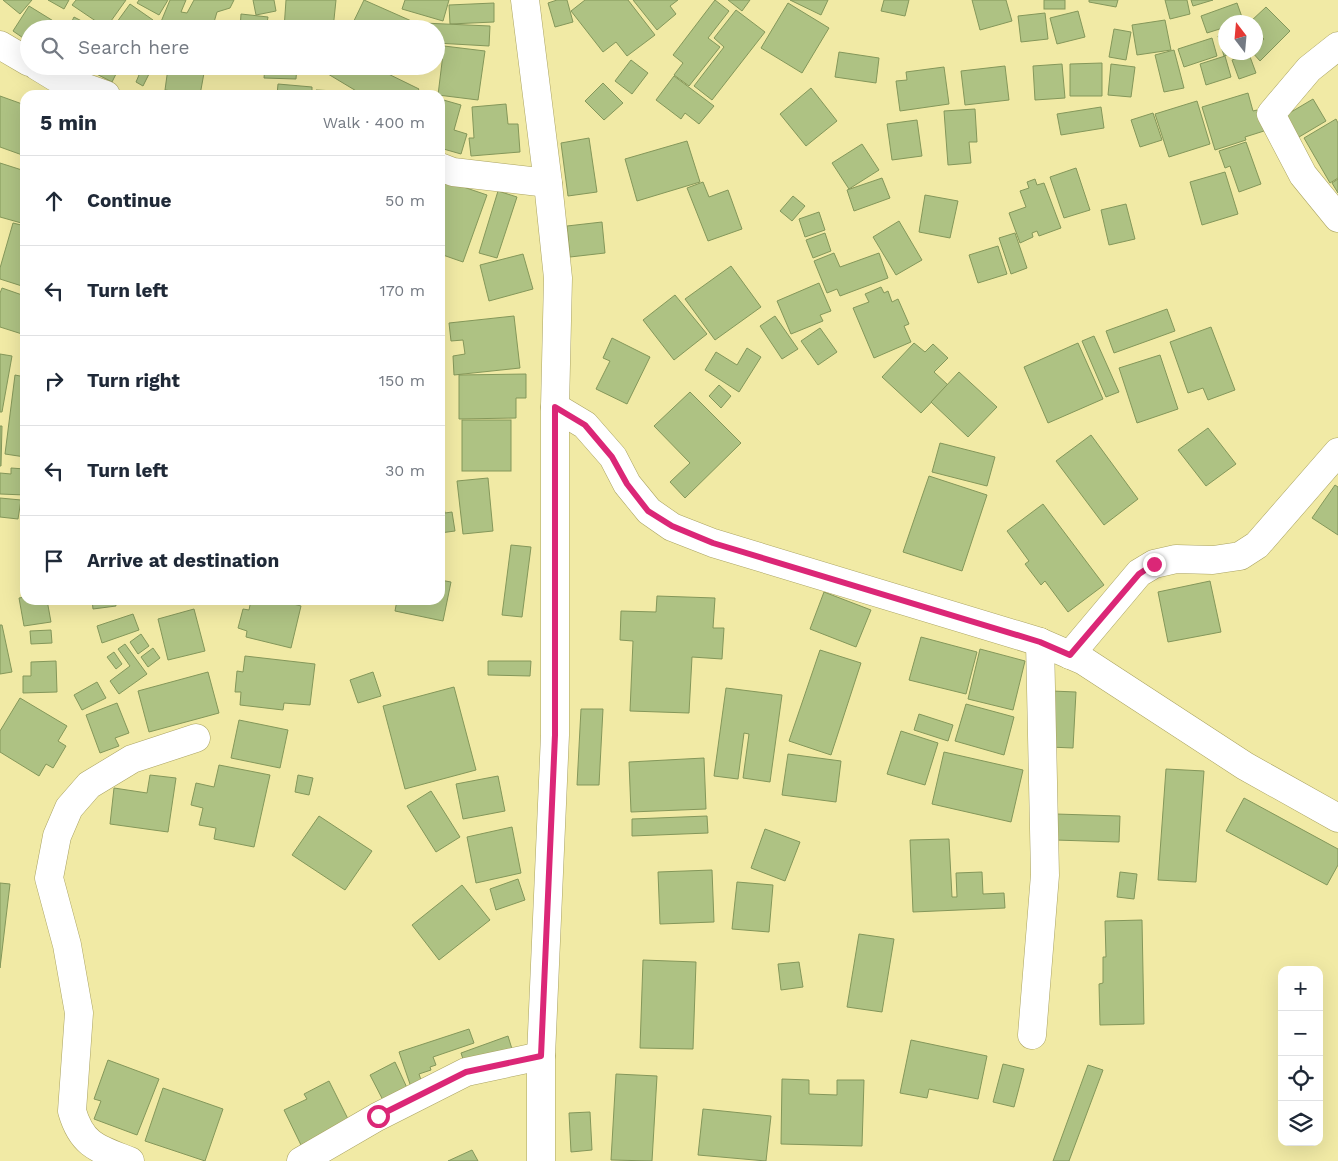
<!DOCTYPE html>
<html lang="en">
<head>
<meta charset="utf-8">
<style>
	body { margin:0; font-family:"Work Sans",sans-serif; background:#f6f6f7; color:#1f2937 }
	.controls { position:absolute; right:15px; bottom:15px; display:grid; overflow:hidden; border-radius:10px; box-shadow:0 5px 20px #0002 }
	.controls button { width:45px; height:45px; display:grid; place-items:center; padding:0; border:0; border-bottom:1px solid #e0e1e3; background:#fff; color:#1f2937; font:25px sans-serif }
	.compass { position:absolute; left:1218px; top:15px; width:45px; height:45px; border-radius:50%; background:#fff; box-shadow:0 5px 20px #0002; rotate:344deg }
	.stop { position:absolute; width:15px; height:15px; margin:-11px; border:4px solid #db2777; border-radius:50%; background:#fff }
	.stop.end { background:#db2777; border-color:#fff; box-shadow:0 1px 5px #0008 }
	.list { margin:0; padding:0; list-style:none }
	h2 { display:flex; justify-content:space-between; align-items:center; height:65px; margin:0; padding:0 20px; font-size:21px }
	h2 small { font-size:16px; font-weight:400; color:#747a83 }
	.list li { display:grid; grid-template-columns:32px 1fr auto; gap:15px; align-items:center; box-sizing:border-box; height:90px; padding:0 20px; border-top:1px solid #e0e1e3 }
	.list b { display:block; font-size:19px; white-space:nowrap }
	.list em { font-size:16px; font-style:normal; color:#747a83 }
	.icon { flex:none; width:28px; height:28px; fill:none; stroke:currentColor; stroke-width:2; stroke-linecap:round; stroke-linejoin:round }
	.map { position:relative; flex:none; width:1338px; height:1161px; overflow:hidden }
	.search { position:absolute; background:#fff; box-shadow:0 5px 20px #0002; left:20px; top:20px; width:425px; height:55px; display:flex; align-items:center; gap:12px; box-sizing:border-box; padding:0 18px; border-radius:28px; color:#747a83; font-size:19px }
	.panel { position:absolute; background:#fff; box-shadow:0 5px 20px #0002; left:20px; top:90px; width:425px; height:515px; border-radius:15px }
	.map>svg:first-child { display:block }
</style>
</head>
<body>
<div class="map">
<svg width="1338" height="1161" viewBox="0 0 1338 1161">
	<rect width="100%" height="100%" fill="#f1eaa5"/>
	<g fill="#aec283" stroke="#84975a">
		<polygon points="3,0 32,0 20,14"/>
		<polygon points="48,0 69,0 64,9"/>
		<polygon points="76,0 126,0 106,28 72,5"/>
		<polygon points="139,0 168,0 159,15 137,3"/>
		<polygon points="170,0 186,0 181,12 187,13 194,0 234,0 230,8 217,12 212,29 158,29"/>
		<polygon points="253,0 274,0 276,11 256,15"/>
		<polygon points="286,0 336,0 333,29 284,29"/>
		<polygon points="364,0 416,23 413,29 350,29"/>
		<polygon points="405,0 449,0 443,21 402,9"/>
		<polygon points="557,0 567,0 573,22 555,27 548,3"/>
		<polygon points="585,0 628,0 655,35 627,56 616,42 603,52 571,11"/>
		<polygon points="633,0 678,0 670,6 676,14 657,30"/>
		<polygon points="715,0 729,11 708,38 720,47 689,86 674,75 683,63 673,55"/>
		<polygon points="728,0 750,0 742,11"/>
		<polygon points="790,0 828,0 821,15"/>
		<polygon points="884,0 909,0 905,16 881,11"/>
		<polygon points="972,0 1006,0 1012,21 980,30"/>
		<rect x="1044" y="0" width="21" height="9"/>
		<polygon points="1089,0 1118,0 1116,7 1089,2"/>
		<polygon points="1165,0 1187,0 1190,14 1170,19"/>
		<polygon points="1191,0 1213,0 1193,6"/>
		<polygon points="494,3 494,22 450,24 449,5"/>
		<polygon points="788,3 829,28 802,73 761,48"/>
		<polygon points="1237,3 1243,20 1237,22 1226,22 1226,27 1207,33 1201,16"/>
		<polygon points="130,4 153,20 147,29 118,29 114,26"/>
		<polygon points="29,6 55,22 51,29 29,29 29,42 13,31"/>
		<polygon points="1266,7 1290,31 1260,61 1252,52 1256,52 1256,48 1264,39 1256,31 1256,22 1250,22"/>
		<polygon points="736,10 765,32 712,100 694,86 724,47 714,38"/>
		<polygon points="1078,11 1085,37 1057,44 1050,18"/>
		<polygon points="1045,13 1048,39 1021,42 1018,16"/>
		<polygon points="241,14 268,17 266,29 240,29"/>
		<polygon points="74,17 97,29 68,29"/>
		<polygon points="1165,20 1171,50 1137,55 1132,25"/>
		<polygon points="423,23 490,26 489,46 436,43 436,29 423,29"/>
		<polygon points="1114,29 1131,32 1126,60 1109,57"/>
		<polygon points="1226,33 1226,52 1235,52 1224,56 1218,36"/>
		<polygon points="1212,38 1217,56 1184,67 1178,49"/>
		<polygon points="444,46 485,51 478,100 438,95"/>
		<polygon points="1174,50 1184,88 1164,92 1155,55"/>
		<polygon points="839,52 879,58 876,83 835,77"/>
		<polygon points="1249,54 1256,73 1239,79 1232,60"/>
		<polygon points="1225,56 1231,77 1206,85 1200,64"/>
		<polygon points="631,60 648,73 632,94 615,81"/>
		<polygon points="1102,63 1102,96 1070,96 1070,64"/>
		<polygon points="1062,64 1065,98 1035,100 1033,66"/>
		<polygon points="1111,64 1135,67 1131,97 1108,95"/>
		<polygon points="81,66 120,66 112,82"/>
		<polygon points="127,66 148,66 152,68 143,86 136,82 139,75 126,68"/>
		<polygon points="182,66 206,66 204,72"/>
		<polygon points="223,66 259,66 259,69"/>
		<polygon points="265,66 297,66 296,79 264,78"/>
		<polygon points="333,66 372,66 419,89 415,95 363,95 328,74"/>
		<polygon points="1005,66 1009,100 965,105 961,71"/>
		<polygon points="944,67 949,104 900,111 896,81 907,80 906,72"/>
		<polygon points="168,68 204,73 200,95 165,90"/>
		<polygon points="674,76 714,106 699,124 685,113 681,119 656,100"/>
		<polygon points="603,83 623,103 604,120 585,101"/>
		<polygon points="278,84 312,87 312,95 277,95"/>
		<polygon points="811,88 837,121 806,146 780,114"/>
		<polygon points="316,90 356,92 356,95 316,95"/>
		<polygon points="1248,93 1253,111 1257,110 1264,131 1245,137 1246,140 1215,150 1202,107"/>
		<polygon points="0,96 25,105 25,156 0,147"/>
		<polygon points="440,99 461,105 454,130 467,134 461,154 440,148"/>
		<polygon points="1313,99 1326,121 1294,140 1281,118"/>
		<polygon points="1197,101 1210,144 1169,157 1155,114"/>
		<polygon points="506,104 508,124 518,124 520,152 471,156 469,138 474,138 472,107"/>
		<polygon points="1101,107 1104,128 1061,135 1057,114"/>
		<polygon points="975,109 977,142 969,142 971,163 948,165 944,111"/>
		<polygon points="1153,113 1162,140 1140,147 1131,120"/>
		<polygon points="1336,119 1338,123 1338,178 1330,183 1304,138"/>
		<polygon points="917,120 922,156 892,160 887,124"/>
		<polygon points="589,138 597,192 568,196 561,143"/>
		<polygon points="687,141 700,182 637,201 625,159"/>
		<polygon points="1246,142 1261,184 1239,192 1230,166 1225,168 1219,151"/>
		<polygon points="862,144 879,170 849,189 832,163"/>
		<polygon points="0,163 25,171 25,224 0,217"/>
		<polygon points="1076,168 1090,210 1064,218 1050,177"/>
		<polygon points="1225,172 1238,214 1202,225 1190,182"/>
		<polygon points="882,178 890,198 854,211 847,190"/>
		<polygon points="440,179 487,195 463,262 440,254"/>
		<polygon points="1035,179 1037,185 1044,183 1061,228 1039,236 1037,231 1032,233 1033,237 1020,243 1009,213 1026,207 1020,191 1029,188 1027,182"/>
		<polygon points="1338,179 1338,193 1332,183"/>
		<polygon points="703,182 709,197 728,190 742,229 708,241 687,188"/>
		<polygon points="498,191 517,197 497,258 479,253"/>
		<polygon points="925,195 958,201 950,238 919,232"/>
		<polygon points="793,196 805,206 792,221 780,211"/>
		<polygon points="1126,204 1135,239 1109,245 1101,210"/>
		<polygon points="819,212 825,230 805,237 799,219"/>
		<polygon points="899,221 922,260 896,275 873,237"/>
		<polygon points="602,222 605,253 570,257 567,226"/>
		<polygon points="13,223 25,226 25,287 0,279 0,268"/>
		<polygon points="825,233 831,251 813,258 806,240"/>
		<polygon points="1015,233 1027,268 1011,274 999,238"/>
		<polygon points="998,246 1007,274 978,283 969,255"/>
		<polygon points="834,253 840,267 879,253 888,278 840,296 837,289 827,293 814,261"/>
		<polygon points="523,254 533,289 489,301 480,265"/>
		<polygon points="731,266 761,307 715,340 685,299"/>
		<polygon points="819,283 831,311 820,315 823,321 791,334 777,301"/>
		<polygon points="881,287 884,293 888,291 892,302 898,299 909,324 904,326 911,342 874,358 853,308 869,302 865,294"/>
		<polygon points="2,288 25,296 25,326 22,334 0,327 0,293"/>
		<polygon points="675,295 707,334 674,360 643,320"/>
		<polygon points="1167,309 1175,331 1114,353 1106,331"/>
		<polygon points="514,316 520,368 454,375 453,356 465,354 463,340 451,341 449,323"/>
		<polygon points="775,316 798,349 782,359 760,326"/>
		<polygon points="1211,327 1235,390 1208,400 1203,388 1188,393 1170,342"/>
		<polygon points="820,328 837,352 818,365 801,341"/>
		<polygon points="1094,336 1119,392 1106,397 1082,341"/>
		<polygon points="612,338 650,357 627,404 596,389 610,361 603,358"/>
		<polygon points="914,343 925,352 933,344 948,358 934,372 948,385 921,413 882,377"/>
		<polygon points="1078,343 1103,399 1048,423 1024,367"/>
		<polygon points="747,348 761,357 739,392 705,370 716,352 737,365"/>
		<polygon points="0,354 12,356 2,412 0,412"/>
		<polygon points="1160,355 1178,409 1137,423 1119,368"/>
		<polygon points="959,372 997,407 968,437 931,402"/>
		<polygon points="526,374 526,398 516,398 516,418 459,419 459,375"/>
		<polygon points="15,375 25,377 25,457 5,454"/>
		<polygon points="719,385 731,396 721,408 709,396"/>
		<polygon points="690,392 741,443 685,498 670,482 690,463 654,426"/>
		<rect x="462" y="420" width="49" height="51"/>
		<polygon points="0,426 2,426 1,466 0,466"/>
		<polygon points="1208,428 1236,464 1206,486 1178,450"/>
		<polygon points="1091,435 1138,499 1104,525 1056,461"/>
		<polygon points="940,443 995,457 987,486 932,472"/>
		<polygon points="11,468 25,469 25,495 0,494 0,473 11,474"/>
		<polygon points="929,476 987,495 962,571 903,552"/>
		<polygon points="488,478 493,531 463,534 457,481"/>
		<polygon points="1335,485 1338,487 1338,535 1312,518"/>
		<polygon points="441,489 445,513 452,512 455,531 440,533"/>
		<polygon points="0,498 21,500 18,519 0,517"/>
		<polygon points="1043,504 1104,585 1068,612 1045,581 1041,585 1025,564 1029,561 1007,531"/>
		<polygon points="511,545 531,547 522,617 502,615"/>
		<polygon points="21,577 25,577 25,590 22,590"/>
		<polygon points="440,580 451,582 443,621 395,611 397,600 440,600"/>
		<polygon points="1210,581 1221,632 1168,642 1158,592"/>
		<polygon points="824,592 871,610 856,647 810,629"/>
		<polygon points="657,596 715,598 713,628 724,628 722,659 692,657 689,713 630,711 633,641 620,640 621,611 656,612"/>
		<polygon points="25,597 25,600 47,600 51,622 24,626 19,598"/>
		<polygon points="92,600 115,600 116,606 93,609"/>
		<polygon points="251,600 278,600 301,606 291,648 246,637 247,631 238,628 243,609 249,610"/>
		<polygon points="194,609 205,651 168,660 158,619"/>
		<polygon points="133,614 139,630 102,643 97,626"/>
		<polygon points="0,625 2,625 12,672 0,674"/>
		<polygon points="51,630 52,643 31,644 30,631"/>
		<polygon points="141,634 149,646 138,654 130,642"/>
		<polygon points="921,637 977,652 966,694 909,680"/>
		<polygon points="125,644 147,674 119,694 110,681 130,666 118,649"/>
		<polygon points="153,648 160,658 148,667 141,657"/>
		<polygon points="980,649 1025,661 1013,710 968,699"/>
		<polygon points="820,650 861,663 831,755 789,741"/>
		<polygon points="114,652 122,664 116,669 107,657"/>
		<polygon points="245,656 315,664 310,705 284,703 283,710 240,705 241,692 235,692 237,671 243,672"/>
		<polygon points="56,661 57,692 23,693 23,676 31,676 31,662"/>
		<polygon points="488,661 531,661 530,676 488,675"/>
		<polygon points="208,672 219,713 149,732 138,691"/>
		<polygon points="373,672 381,696 358,703 350,680"/>
		<polygon points="97,682 106,698 82,710 74,695"/>
		<polygon points="454,687 476,770 405,789 383,706"/>
		<polygon points="726,688 782,695 770,782 743,778 749,734 744,733 738,779 714,776"/>
		<polygon points="1052,691 1076,692 1073,748 1049,747"/>
		<polygon points="20,698 67,726 58,741 66,746 53,768 46,764 39,776 0,752 0,731"/>
		<polygon points="117,703 129,733 115,738 119,746 100,753 86,715"/>
		<polygon points="966,704 1014,717 1004,755 955,741"/>
		<polygon points="581,709 603,709 599,785 577,785"/>
		<polygon points="919,714 953,725 948,741 914,730"/>
		<polygon points="239,720 288,730 280,768 231,758"/>
		<polygon points="901,731 938,743 925,785 887,774"/>
		<polygon points="944,752 1023,770 1011,822 932,804"/>
		<polygon points="788,754 841,761 836,802 782,795"/>
		<polygon points="704,758 706,809 631,812 629,762"/>
		<polygon points="219,765 270,775 254,847 214,839 216,828 199,825 203,808 191,805 196,783 214,787"/>
		<polygon points="1166,769 1204,771 1196,882 1158,880"/>
		<polygon points="150,775 176,778 168,832 110,824 114,788 147,793"/>
		<polygon points="298,775 313,778 309,795 295,792"/>
		<polygon points="498,776 505,811 463,819 456,784"/>
		<polygon points="431,791 460,837 436,852 407,806"/>
		<polygon points="1244,798 1338,849 1338,865 1327,885 1226,831"/>
		<polygon points="1056,814 1120,816 1119,842 1055,840"/>
		<polygon points="319,816 372,851 345,890 292,855"/>
		<polygon points="707,816 708,833 632,836 632,819"/>
		<polygon points="512,827 521,873 476,883 467,837"/>
		<polygon points="765,829 800,842 785,881 751,868"/>
		<polygon points="949,839 952,897 957,897 956,873 982,872 983,894 1004,893 1005,908 913,912 910,840"/>
		<polygon points="712,870 714,922 660,924 658,872"/>
		<polygon points="1120,872 1137,874 1134,899 1117,897"/>
		<polygon points="518,879 525,900 496,910 490,889"/>
		<polygon points="737,882 773,885 769,932 732,929"/>
		<polygon points="0,883 10,884 0,968"/>
		<polygon points="462,885 490,920 439,960 412,925"/>
		<polygon points="1142,920 1144,1024 1100,1025 1099,984 1103,983 1103,957 1106,957 1105,921"/>
		<polygon points="859,934 894,939 882,1012 847,1007"/>
		<polygon points="643,960 696,962 693,1049 640,1048"/>
		<polygon points="799,962 803,987 781,990 778,964"/>
		<polygon points="469,1029 474,1043 433,1057 436,1065 430,1067 431,1070 419,1074 422,1083 411,1087 399,1052"/>
		<polygon points="508,1036 512,1049 465,1065 461,1053"/>
		<polygon points="911,1040 987,1056 978,1099 929,1089 927,1098 900,1093"/>
		<polygon points="108,1060 159,1079 137,1135 94,1119 101,1101 94,1099"/>
		<polygon points="395,1062 409,1092 385,1104 370,1075"/>
		<polygon points="1003,1064 1024,1069 1014,1107 993,1102"/>
		<polygon points="1088,1065 1103,1070 1069,1161 1053,1161"/>
		<polygon points="616,1074 657,1076 652,1161 611,1160"/>
		<polygon points="782,1079 809,1080 809,1094 837,1095 837,1080 864,1080 862,1146 781,1144"/>
		<polygon points="329,1081 349,1121 301,1145 284,1110 307,1099 304,1094"/>
		<polygon points="163,1088 223,1109 205,1161 145,1141"/>
		<polygon points="703,1109 771,1116 766,1161 698,1155"/>
		<polygon points="590,1112 592,1150 571,1152 569,1113"/>
		<polygon points="472,1150 478,1161 448,1161"/>
	</g>
	<g fill="none" stroke-linecap="round" stroke-linejoin="round">
		<g stroke="#aaa361" stroke-width="29">
			<g id="minor">
				<polyline points="0,45 29,62"/>
				<polyline points="1338,46 1309,69 1271,114 1303,175 1338,218"/>
				<polyline points="37,66 55,77 106,95"/>
				<polyline points="440,167 453,172 548,183"/>
				<polyline points="555,407 585,425 613,457 627,484 649,511 672,527 713,543 1040,642 1084,661 1245,766 1338,818"/>
				<polyline points="1070,655 1139,573 1154,564 1176,559 1213,560 1240,556 1257,545 1338,452"/>
				<polyline points="1032,1035 1045,875 1040,642"/>
				<path d="M130,1161c-31,-12 -48,-15 -58,-50l7,-98 -12,-68 -18,-67 8,-42 12,-28 20,-23 43,-26 64,-21"/>
				<polyline points="301,1161 377,1117 466,1072 541,1056"/>
			</g>
		</g>
		<g stroke="#aaa361" stroke-width="29">
			<polyline id="major" points="525,0 548,183 558,278 555,407 555,735 541,1056 541,1161"/>
		</g>
		<use href="#minor" stroke="#fff" stroke-width="28"/>
		<use href="#major" stroke="#fff" stroke-width="28"/>
	</g>
	<g fill="none" stroke-linecap="round" stroke-linejoin="round">
		<polyline stroke="#db2777" stroke-width="6" points="378,1116 466,1072 541,1056 555,735 555,407 585,425 612,457 627,484 648,511 672,526 713,543 1040,642 1070,655 1139,574 1154,564"/>
	</g>
</svg>
<div class="controls">
<button>+</button>
<button>−</button>
<button><svg class="icon" aria-label="locate" viewBox="0 0 24 24"><circle cx="12" cy="12" r="6"/><path d="M12 2v4M12 18v4M2 12h4M18 12h4"/></svg></button>
<button><svg class="icon" aria-label="layers" viewBox="0 0 24 24"><path d="M12 4l9 5-9 5-9-5zM3 14l9 5 9-5"/></svg></button>
</div>
<svg class="compass" viewBox="-18 -18 36 36"><path d="M0-13l5 13h-10z" fill="#e53935"/><path d="M0 13l5-13h-10z" fill="#747a83"/></svg>
<div class="stop" style="left:378px;top:1116px"></div>
<div class="stop end" style="left:1154px;top:564px"></div>
<div class="search"><svg class="icon" aria-label="search" viewBox="0 0 24 24"><circle cx="10" cy="10" r="6"/><path d="M15 15l6 6"/></svg>Search here</div>
<section class="panel">
<h2>5 min<small>Walk · 400 m</small></h2>
<ul class="list">
<li><svg class="icon" aria-label="ahead" viewBox="0 0 24 24"><path d="M12 20V5M6 11l6-6 6 6"/></svg><div><b>Continue</b></div><em>50 m</em></li>
<li><svg class="icon" aria-label="left" viewBox="0 0 24 24"><path d="M17 20v-9H6M10 6l-5 5 5 5"/></svg><div><b>Turn left</b></div><em>170 m</em></li>
<li><svg class="icon" aria-label="right" viewBox="0 0 24 24"><path d="M7 20v-9h11M14 6l5 5-5 5"/></svg><div><b>Turn right</b></div><em>150 m</em></li>
<li><svg class="icon" aria-label="left" viewBox="0 0 24 24"><path d="M17 20v-9H6M10 6l-5 5 5 5"/></svg><div><b>Turn left</b></div><em>30 m</em></li>
<li><svg class="icon" aria-label="arrive" viewBox="0 0 24 24"><path d="M6 21V4h12l-3 4 3 4H6"/></svg><div><b>Arrive at destination</b></div></li>
</ul>
</section>
</div>
</body>
</html>
